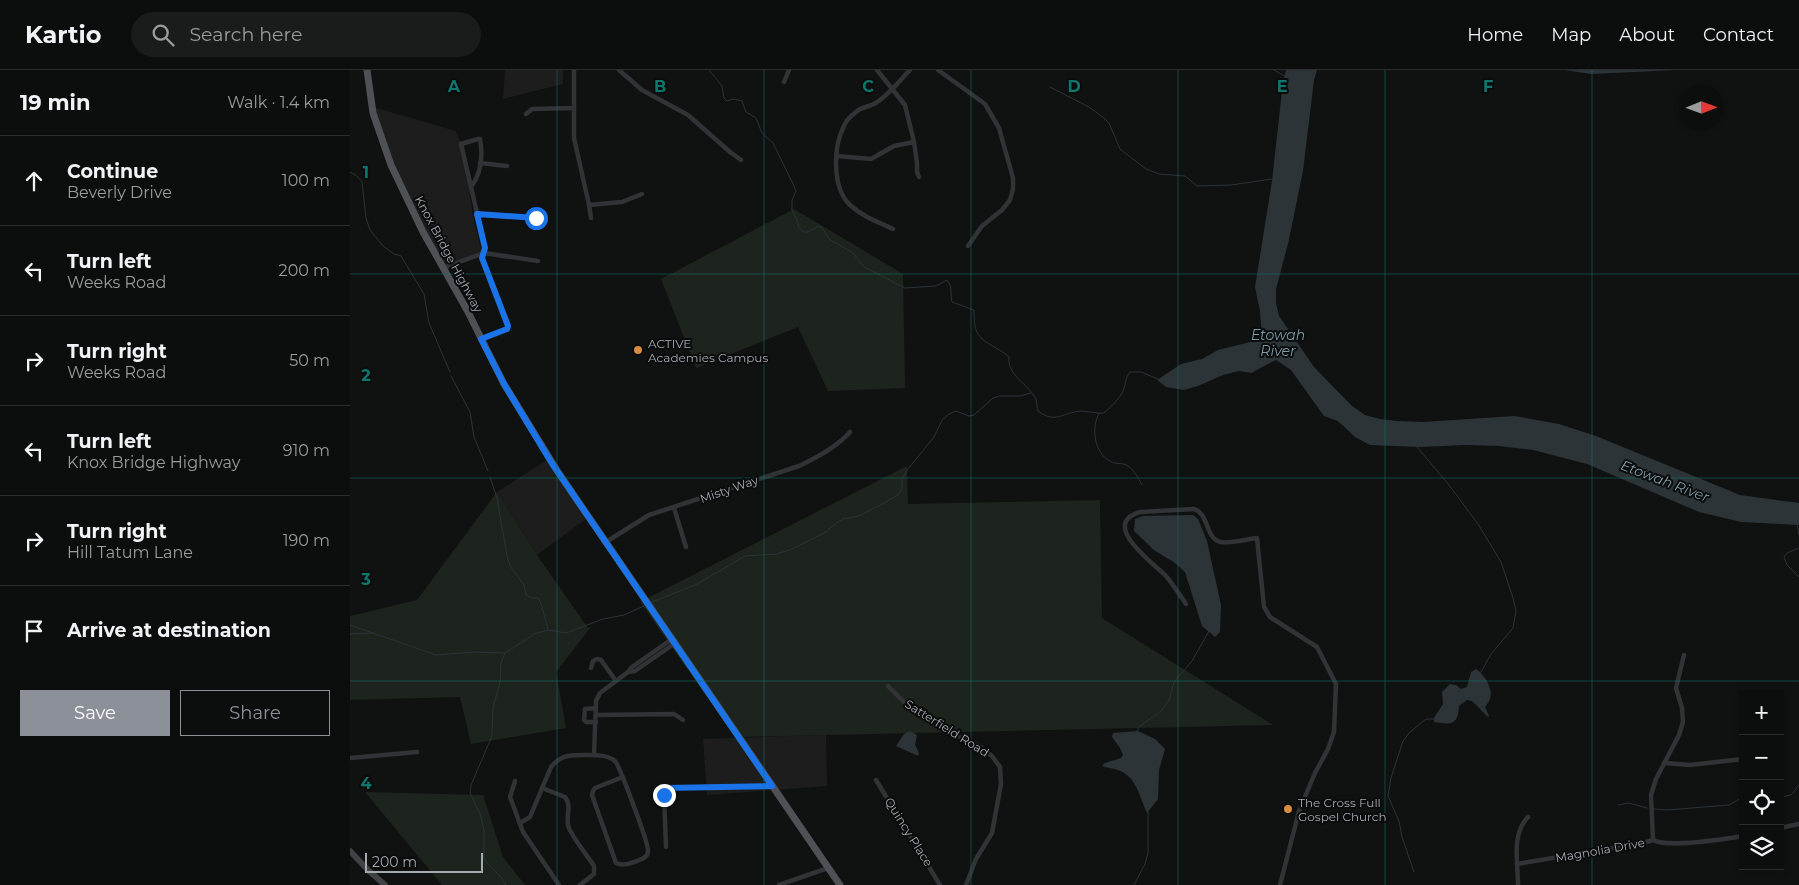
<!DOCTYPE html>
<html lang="en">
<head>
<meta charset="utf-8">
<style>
	body { margin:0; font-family:Montserrat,sans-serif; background:#1a1b1b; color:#f1f3f6 }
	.controls { position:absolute; right:15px; bottom:15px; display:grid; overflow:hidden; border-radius:0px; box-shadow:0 2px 8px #0003 }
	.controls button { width:45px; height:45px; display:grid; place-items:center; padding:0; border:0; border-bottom:1px solid #2c2d2e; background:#0c0d0d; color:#f1f3f6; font:25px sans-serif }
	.compass { position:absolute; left:1329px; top:15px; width:45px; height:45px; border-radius:50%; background:#0c0d0d; box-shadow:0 2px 8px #0003; rotate:89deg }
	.scale { position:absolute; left:15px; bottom:12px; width:118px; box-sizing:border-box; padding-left:5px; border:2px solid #a3aab0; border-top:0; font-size:14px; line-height:18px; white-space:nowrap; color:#a3aab0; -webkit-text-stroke:4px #0b0c0c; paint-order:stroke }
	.stop { position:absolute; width:15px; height:15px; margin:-11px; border:4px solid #1a73e8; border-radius:50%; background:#fff }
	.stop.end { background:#1a73e8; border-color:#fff; box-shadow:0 1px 5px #0008 }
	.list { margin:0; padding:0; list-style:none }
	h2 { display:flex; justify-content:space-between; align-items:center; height:65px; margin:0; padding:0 20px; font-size:21px }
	h2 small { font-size:16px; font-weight:400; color:#9a9c9d }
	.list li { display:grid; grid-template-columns:32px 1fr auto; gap:15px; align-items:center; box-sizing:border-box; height:90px; padding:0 20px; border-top:1px solid #2c2d2e }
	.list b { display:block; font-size:19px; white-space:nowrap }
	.list p { margin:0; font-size:16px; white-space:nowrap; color:#9a9c9d }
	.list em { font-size:16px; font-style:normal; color:#9a9c9d }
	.actions { display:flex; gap:10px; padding:15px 20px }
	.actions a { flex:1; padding:11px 0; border:1px solid #8c9099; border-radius:0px; text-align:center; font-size:18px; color:#8c9099 }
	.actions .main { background:#8c9099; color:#fff }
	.icon { flex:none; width:28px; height:28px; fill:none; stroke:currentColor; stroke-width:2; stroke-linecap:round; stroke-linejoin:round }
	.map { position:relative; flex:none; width:1449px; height:815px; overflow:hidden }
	header { display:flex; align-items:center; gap:30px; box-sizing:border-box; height:70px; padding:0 25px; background:#0c0d0d; border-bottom:1px solid #2c2d2e }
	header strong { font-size:24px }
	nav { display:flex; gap:28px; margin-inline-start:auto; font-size:18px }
	.search { width:350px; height:45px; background:#1a1b1b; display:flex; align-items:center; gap:12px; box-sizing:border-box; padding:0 18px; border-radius:28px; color:#9a9c9d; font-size:19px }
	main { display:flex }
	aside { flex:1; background:#0c0d0d }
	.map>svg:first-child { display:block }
</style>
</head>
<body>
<header>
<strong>Kartio</strong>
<div class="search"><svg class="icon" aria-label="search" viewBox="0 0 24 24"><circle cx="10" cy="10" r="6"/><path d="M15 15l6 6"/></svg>Search here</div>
<nav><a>Home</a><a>Map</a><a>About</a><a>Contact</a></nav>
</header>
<main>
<aside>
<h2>19 min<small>Walk · 1.4 km</small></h2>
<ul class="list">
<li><svg class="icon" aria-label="ahead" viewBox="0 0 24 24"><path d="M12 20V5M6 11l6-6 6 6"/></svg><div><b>Continue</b><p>Beverly Drive</p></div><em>100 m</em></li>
<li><svg class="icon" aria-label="left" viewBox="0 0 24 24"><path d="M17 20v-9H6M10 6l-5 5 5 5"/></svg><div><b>Turn left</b><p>Weeks Road</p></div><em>200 m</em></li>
<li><svg class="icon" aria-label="right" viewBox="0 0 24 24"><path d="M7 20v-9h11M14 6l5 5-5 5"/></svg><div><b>Turn right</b><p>Weeks Road</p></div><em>50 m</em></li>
<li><svg class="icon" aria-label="left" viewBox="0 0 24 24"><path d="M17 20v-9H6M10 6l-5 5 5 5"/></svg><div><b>Turn left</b><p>Knox Bridge Highway</p></div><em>910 m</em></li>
<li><svg class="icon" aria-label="right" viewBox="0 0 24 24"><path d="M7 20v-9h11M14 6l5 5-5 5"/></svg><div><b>Turn right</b><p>Hill Tatum Lane</p></div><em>190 m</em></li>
<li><svg class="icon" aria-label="arrive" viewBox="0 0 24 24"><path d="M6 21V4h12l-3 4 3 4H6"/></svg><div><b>Arrive at destination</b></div></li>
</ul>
<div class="actions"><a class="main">Save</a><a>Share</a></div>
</aside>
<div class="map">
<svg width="1449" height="815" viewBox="0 0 1449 815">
	<rect width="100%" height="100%" fill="#101111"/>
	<g fill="#1d1d1e">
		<polygon points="155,0 213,0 213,14 153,29"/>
		<polygon points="23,37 106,61 113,78 123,146 132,183 94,198 31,72"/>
		<polygon points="200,388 240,446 187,485 147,422"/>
		<polygon points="476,665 477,716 357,725 353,669"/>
	</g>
	<g fill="#1d241d">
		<polygon points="444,139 553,204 555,318 478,321 448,257 346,298 311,209"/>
		<polygon points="557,396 558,434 750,430 752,548 923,655 385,667 290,532"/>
		<polygon points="147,422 187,485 238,558 241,557 206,602 216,658 121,674 110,627 0,630 0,546 67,530"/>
		<polygon points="15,722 133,725 153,787 175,815 92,815"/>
	</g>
	<g fill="#2c3438">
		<polygon points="936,0 967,0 964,10 953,101 938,174 926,219 926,233 929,246 964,297 1002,336 1015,345 1030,349 1047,351 1073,352 1165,346 1209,354 1246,366 1390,425 1449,433 1449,455 1391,452 1349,442 1237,394 1183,380 1149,376 1115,375 1071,377 1020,375 1005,367 988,351 974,346 941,300 926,290 901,303 889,301 873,305 848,316 834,320 816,317 807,310 831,294 852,289 868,280 912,269 910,241 905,217 922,111 933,12"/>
		<polygon points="1215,0 1325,0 1241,4"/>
		<polygon points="843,445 848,449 857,471 871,535 870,562 865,567 852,556 835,502 825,493 804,480 784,461 785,449 793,446"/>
		<path d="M1126,599c8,5 18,20 14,30 -1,3 -3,5 -5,8l4,9 -1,1 -16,-16 -5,-1 -8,6c-1,19 -7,19 -25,16v-4l9,-14 -1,-12 8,-8 6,1 5,4 6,-2 4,-15z"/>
		<polygon points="560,661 567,665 565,675 569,683 568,686 546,676 554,664"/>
		<path d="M788,661l17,8 10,10 -6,21 -1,29 -11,14c-8,-17 -10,-36 -29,-43 -6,-2 -11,-2 -16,-4l3,-3 16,-5 2,-3 -3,-7 -8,-11 1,-4z"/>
	</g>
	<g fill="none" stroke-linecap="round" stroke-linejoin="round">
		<g stroke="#2c3438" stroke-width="1">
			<path d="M359,0l13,16 2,12 3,3 6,-2 9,2 4,11 10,6 6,15 11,10 21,43 2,5 -4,9v10l6,13 1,5 5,4h3l12,-6 4,3 6,10 24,14 11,14 41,21 31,-2 11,-6c6,7 3,14 5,22l22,8c0,22 2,27 22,38 5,3 9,5 13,9 -2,19 19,26 27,42 1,4 1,9 2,12 17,13 24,2 42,0 9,0 17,3 24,2 6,-5 16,-15 19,-22 3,-7 2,-13 7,-19h11l17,7"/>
			<polyline points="924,0 936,7"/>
			<polyline points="700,17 739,37 754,48 759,53 770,79 796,99 809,104 835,106 847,116 881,115 922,109"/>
			<polyline points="0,102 7,106 12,112 16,148 20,160 33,176 44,184 51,186 74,224 79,253 100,302"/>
			<polyline points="101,306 120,342 124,367 138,401"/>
			<path d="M749,343c-8,15 -5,40 11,48 6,4 13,1 18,5 7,5 10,12 14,19"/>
			<polyline points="1067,377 1099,415 1128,454 1151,492 1163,528 1166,541 1163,558 1141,584 1131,602"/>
			<polyline points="140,407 147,428 157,486 160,496 174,515 176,525 181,528 188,528 191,533 198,559"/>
			<polyline points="1447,454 1449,465"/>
			<polyline points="1449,478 1437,483 1434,487 1437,495 1449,507"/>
			<polyline points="302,532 347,514 395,486 427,484 442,479 476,462 486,453 493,449 509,446 532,434 548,425 552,418 552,409 558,399 584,367 592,350 599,344 606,341 619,346 624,345 643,328 650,326 670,326 681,323"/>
			<polyline points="0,555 86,585 125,582 154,583"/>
			<polyline points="0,564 24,563"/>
			<polyline points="787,661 790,656 811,641 819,630 824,612 842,591 859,561"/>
			<polyline points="1430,727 1441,725 1449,715"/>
			<polyline points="1268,735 1279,733 1297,738"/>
			<polyline points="1304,739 1317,740 1379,735 1393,727"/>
			<polyline points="1064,802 1052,767 1049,751 1038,726 1041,708 1053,671 1060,662 1076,649 1084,649"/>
			<polyline points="156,815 151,807 137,793 134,787 134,760 130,744 120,723 121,715 142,666 143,638 150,612 151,593 155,583 184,564 198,560 216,563 253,549 274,545 296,535"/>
			<polyline points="784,815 795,794 798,783 798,742"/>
		</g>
		<g stroke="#323336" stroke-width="4.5">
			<polyline points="224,0 224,68 239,135 272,132 292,124"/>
			<polyline points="269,0 292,20 338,45 380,82 391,90"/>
			<polyline points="527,0 555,35 564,72 567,93 567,102 569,107"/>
			<polyline points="588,0 635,34 649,58 663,108 663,119 660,130 652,140 632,156 618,176"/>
			<polyline points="434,12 439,0"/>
			<polyline points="176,44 182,39 224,38"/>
			<polyline points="487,86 521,89 544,76 564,72"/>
			<polyline points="130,93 157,96"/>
			<path d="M121,117l-10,-43 17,-5h2c3,17 1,35 -9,48l14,61 -3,10 26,68 -1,3 -26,10"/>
			<polyline points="239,135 241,148"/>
			<polyline points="127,144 186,148"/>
			<path d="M543,159c-15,-7 -30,-12 -43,-24 -18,-17 -17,-58 -6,-79 2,-5 8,-11 12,-14 5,-5 12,-5 18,-8 14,-8 25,-23 36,-34"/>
			<polyline points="93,198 134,183 188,191"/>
			<polyline points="324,438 336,477"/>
			<path d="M256,472l43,-27 150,-49c17,-8 39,-20 51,-34"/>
			<path d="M836,534c-7,-10 -13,-20 -21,-29 -12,-12 -66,-51 -25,-63l54,-3c15,4 11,30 27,33 7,2 27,-3 36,-4l7,69 6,10 47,30 19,37 -2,48 -6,17 -13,24 -16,38 -19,74"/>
			<polyline points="241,598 243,591 247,589 251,590 266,611"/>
			<polyline points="278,602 282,597 322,569"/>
			<polyline points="538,616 559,637 569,643 610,667 629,676 642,686 650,697 651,714 642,763 626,789 616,815"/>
			<polyline points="246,645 324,644 333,650"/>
			<polyline points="246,652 236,652 234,650 235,639 246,638"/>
			<polyline points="244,685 246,631 250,623 278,602 285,601 325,573"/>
			<polyline points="0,688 67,682"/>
			<polyline points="1314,693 1340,695 1393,689"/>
			<polyline points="526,710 590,815"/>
			<polyline points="165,711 160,727 173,762 209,815"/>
			<path d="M192,718l23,9c7,9 1,18 3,28 1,8 21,33 26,41v8l-14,11"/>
			<path d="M170,753l10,-6 21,-50c9,-11 17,-12 30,-12 11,0 26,-1 34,6 4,4 34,83 33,90 0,7 -8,9 -14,11 -7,2 -11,4 -18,1l-24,-68 1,-4 2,-3 28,-11"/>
			<polyline points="1430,758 1449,754"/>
			<polyline points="1303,770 1301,725 1306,709 1329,665 1333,652 1332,638 1326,618 1334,585"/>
			<polyline points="316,777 314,725 316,718 422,716"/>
			<path d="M1167,794l126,-21 10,-3c14,8 72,-1 90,-4"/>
			<polyline points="429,815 478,798"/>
			<path d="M1168,815c0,-23 -7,-50 10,-68"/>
		</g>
		<polyline stroke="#404246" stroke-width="6" points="0,781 18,800 35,815"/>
		<polyline stroke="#4e5155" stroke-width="7" points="17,0 23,43 41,95 73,162 117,240 154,314 208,402 490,815"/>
	</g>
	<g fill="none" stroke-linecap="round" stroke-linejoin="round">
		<polyline stroke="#1a73e8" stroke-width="6" points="186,148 127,144 135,178 132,188 158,256 157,259 131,269 154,314 201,392 422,716 316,718 314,725"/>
	</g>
	<path fill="none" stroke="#0f766e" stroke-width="1" stroke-opacity="0.55" d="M207,0v815M414,0v815M621,0v815M828,0v815M1035,0v815M1242,0v815M0,204h1449M0,408h1449M0,611h1449"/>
	<g fill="#d88c42" stroke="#0b0c0c" stroke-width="2">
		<circle cx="288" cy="280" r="5"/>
		<circle cx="938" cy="739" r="5"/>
	</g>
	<g text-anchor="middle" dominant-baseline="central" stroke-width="4" stroke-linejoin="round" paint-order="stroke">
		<g font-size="12" fill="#a3aab0" stroke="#0b0c0c">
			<text transform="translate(99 184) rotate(62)">Knox Bridge Highway</text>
			<text transform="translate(379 419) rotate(-19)">Misty Way</text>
			<text transform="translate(597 658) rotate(32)">Satterfield Road</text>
			<text transform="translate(559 762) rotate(58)">Quincy Place</text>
			<text transform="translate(1250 780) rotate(-10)">Magnolia Drive</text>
		</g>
		<g font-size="12" fill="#a3aab0" stroke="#0b0c0c" text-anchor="start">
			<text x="298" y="273">ACTIVE<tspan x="298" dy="14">Academies Campus</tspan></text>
			<text x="948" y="732">The Cross Full<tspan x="948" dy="14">Gospel Church</tspan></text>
		</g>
		<g font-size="14" font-style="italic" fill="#7e9ba8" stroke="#0b0c0c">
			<text x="928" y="265">Etowah<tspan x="928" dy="16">River</tspan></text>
			<text transform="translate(1315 411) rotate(21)">Etowah River</text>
		</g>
	</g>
	<g font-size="16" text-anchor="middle" font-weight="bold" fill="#0f766e" stroke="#0b0c0c" stroke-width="4" stroke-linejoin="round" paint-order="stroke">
		<text x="104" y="22">A</text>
		<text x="310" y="22">B</text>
		<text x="518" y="22">C</text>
		<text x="724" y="22">D</text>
		<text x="932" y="22">E</text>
		<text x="1138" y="22">F</text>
		<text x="16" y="108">1</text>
		<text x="16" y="311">2</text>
		<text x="16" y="515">3</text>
		<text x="16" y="719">4</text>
	</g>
</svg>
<div class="controls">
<button>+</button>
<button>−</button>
<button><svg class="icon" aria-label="locate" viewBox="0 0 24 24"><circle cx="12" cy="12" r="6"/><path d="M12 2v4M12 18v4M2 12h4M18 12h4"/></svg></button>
<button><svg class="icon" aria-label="layers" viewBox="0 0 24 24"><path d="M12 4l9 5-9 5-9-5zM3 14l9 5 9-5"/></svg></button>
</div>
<svg class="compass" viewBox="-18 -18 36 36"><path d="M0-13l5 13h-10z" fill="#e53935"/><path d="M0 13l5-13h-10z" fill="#9a9c9d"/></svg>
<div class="scale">200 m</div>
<div class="stop" style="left:186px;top:148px"></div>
<div class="stop end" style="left:314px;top:725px"></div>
</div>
</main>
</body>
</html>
